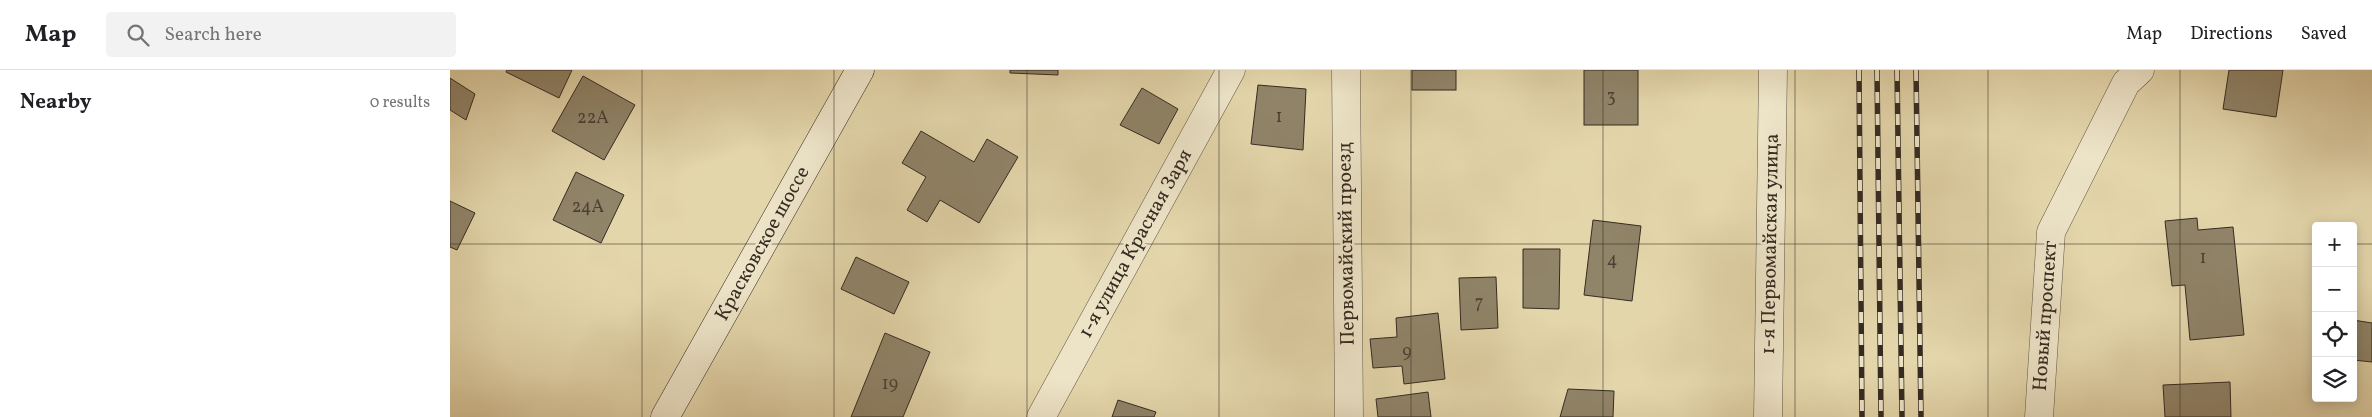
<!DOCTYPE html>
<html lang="en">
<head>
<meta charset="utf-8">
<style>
	body { margin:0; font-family:Vollkorn,serif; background:#f2f2f2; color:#202124 }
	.controls { position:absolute; right:15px; bottom:15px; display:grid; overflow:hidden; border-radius:5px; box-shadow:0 2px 12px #0003 }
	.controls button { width:45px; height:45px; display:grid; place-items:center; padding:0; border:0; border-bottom:1px solid #e0e0e0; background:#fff; color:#202124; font:25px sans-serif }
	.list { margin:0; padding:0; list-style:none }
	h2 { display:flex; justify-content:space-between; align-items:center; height:65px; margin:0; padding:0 20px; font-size:21px }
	h2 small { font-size:16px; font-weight:400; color:#757577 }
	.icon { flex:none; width:28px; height:28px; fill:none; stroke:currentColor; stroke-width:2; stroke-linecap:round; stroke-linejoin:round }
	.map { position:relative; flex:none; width:1922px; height:347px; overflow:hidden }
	header { display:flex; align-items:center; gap:30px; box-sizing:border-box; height:70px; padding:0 25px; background:#fff; border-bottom:1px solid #e0e0e0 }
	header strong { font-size:24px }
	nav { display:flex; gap:28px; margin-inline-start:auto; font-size:18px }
	.search { width:350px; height:45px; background:#f2f2f2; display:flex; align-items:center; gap:12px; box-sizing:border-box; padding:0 18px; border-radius:5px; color:#757577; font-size:19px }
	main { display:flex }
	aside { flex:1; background:#fff }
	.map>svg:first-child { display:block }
</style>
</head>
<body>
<header>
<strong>Map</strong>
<div class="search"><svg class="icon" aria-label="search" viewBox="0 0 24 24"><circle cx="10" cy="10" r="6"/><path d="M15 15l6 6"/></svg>Search here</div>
<nav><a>Map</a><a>Directions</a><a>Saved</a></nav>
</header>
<main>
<aside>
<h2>Nearby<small>0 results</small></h2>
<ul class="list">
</ul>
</aside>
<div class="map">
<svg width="1922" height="347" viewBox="0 0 1922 347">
	<rect width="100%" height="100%" fill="#e4d6ab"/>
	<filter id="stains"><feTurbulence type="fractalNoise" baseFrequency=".004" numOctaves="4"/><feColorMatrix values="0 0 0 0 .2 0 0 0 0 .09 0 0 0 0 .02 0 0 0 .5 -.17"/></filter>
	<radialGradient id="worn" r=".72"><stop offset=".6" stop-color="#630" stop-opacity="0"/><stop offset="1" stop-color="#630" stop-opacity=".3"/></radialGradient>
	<g fill="#908469" stroke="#352b22">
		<polygon points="57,0 122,0 109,28 56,2"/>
		<polygon points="560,0 608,0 608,5 560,3"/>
		<rect x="962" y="0" width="44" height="20"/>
		<rect x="1134" y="0" width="54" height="55"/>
		<polygon points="1779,0 1833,0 1826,47 1773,39"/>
		<polygon points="133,6 185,35 154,90 102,61"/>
		<polygon points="0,8 25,24 16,50 0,40"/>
		<polygon points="808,15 856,19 853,80 801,74"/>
		<polygon points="692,18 728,39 709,74 670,55"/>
		<polygon points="471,61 524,92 537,69 568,87 529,153 490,130 477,152 457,140 476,107 452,93"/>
		<polygon points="126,102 174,125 151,173 103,150"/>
		<polygon points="0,131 25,143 7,180 0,177"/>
		<polygon points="1747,148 1748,160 1783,157 1794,265 1740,270 1735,215 1722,216 1715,151"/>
		<polygon points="1143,150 1191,156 1182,231 1134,225"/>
		<polygon points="1073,179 1110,179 1109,239 1073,238"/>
		<polygon points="406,187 459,212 444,244 391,219"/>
		<polygon points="1046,207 1048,258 1011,260 1009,208"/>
		<polygon points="988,243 995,309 954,314 952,296 923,298 920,269 947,267 946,248"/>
		<polygon points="1903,250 1922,253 1922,292 1903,290"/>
		<polygon points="435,263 480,282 453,347 401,347"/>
		<polygon points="1780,312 1781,347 1715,347 1713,315"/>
		<polygon points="1118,319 1164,321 1163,347 1110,347"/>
		<polygon points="978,322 981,347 928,347 926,329"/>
		<polygon points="668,330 706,342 704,347 662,347"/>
	</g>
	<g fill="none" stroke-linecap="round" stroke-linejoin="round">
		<g stroke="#615644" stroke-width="29">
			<g id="street">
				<polyline points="896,0 899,347"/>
				<polyline points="591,347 781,0"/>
				<polyline points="1318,347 1323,0"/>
				<polyline points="1589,347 1601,162 1676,13 1690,0"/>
			</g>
		</g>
		<g stroke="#352b22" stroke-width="29">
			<polyline id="secondary" points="215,347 410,0"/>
		</g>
		<use href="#street" stroke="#ede4c8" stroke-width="28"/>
		<use href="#secondary" stroke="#ede4c8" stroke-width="28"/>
		<g stroke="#352b22" stroke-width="5.5">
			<g id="rail">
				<polyline points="1409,0 1412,347"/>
				<polyline points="1427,0 1431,347"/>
				<polyline points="1447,0 1452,347"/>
				<polyline points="1466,0 1471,347"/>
			</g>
		</g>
		<use href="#rail" stroke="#ede4c8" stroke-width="4" stroke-dasharray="11" stroke-linecap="butt"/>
	</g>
	<path fill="none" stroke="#352b22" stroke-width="1" stroke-opacity="0.55" d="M192,0v347M384,0v347M577,0v347M769,0v347M961,0v347M1153,0v347M1345,0v347M1538,0v347M1730,0v347M0,174h1866M1903,174h19"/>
	<g text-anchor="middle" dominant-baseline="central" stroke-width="5" stroke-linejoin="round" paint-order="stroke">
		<g font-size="18" fill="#4c4134">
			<text x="1161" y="27">3</text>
			<text x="829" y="47">1</text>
			<text x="143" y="48">22А</text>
			<text x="138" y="137">24А</text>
			<text x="1753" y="188">1</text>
			<text x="1162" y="190">4</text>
			<text x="1029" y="233">7</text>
			<text x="957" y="282">9</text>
			<text x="440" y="314">19</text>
		</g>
		<g font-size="20" fill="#352b22" stroke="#ede4c8">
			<text transform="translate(313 174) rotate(-61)">Красковское шоссе</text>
			<text transform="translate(686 174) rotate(-61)">1-я улица Красная Заря</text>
			<text transform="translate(897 174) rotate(-91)">Первомайский проезд</text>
			<text transform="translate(1321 174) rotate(-89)">1-я Первомайская улица</text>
			<text transform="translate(1596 246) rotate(-86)">Новый проспект</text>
		</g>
	</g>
	<rect width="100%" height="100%" filter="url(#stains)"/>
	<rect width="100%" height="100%" fill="url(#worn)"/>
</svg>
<div class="controls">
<button>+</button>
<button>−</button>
<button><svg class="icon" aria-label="locate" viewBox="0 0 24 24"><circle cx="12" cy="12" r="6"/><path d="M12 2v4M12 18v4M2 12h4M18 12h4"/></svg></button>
<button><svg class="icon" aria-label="layers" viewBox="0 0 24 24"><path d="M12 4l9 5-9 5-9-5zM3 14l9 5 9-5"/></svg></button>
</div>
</div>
</main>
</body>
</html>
